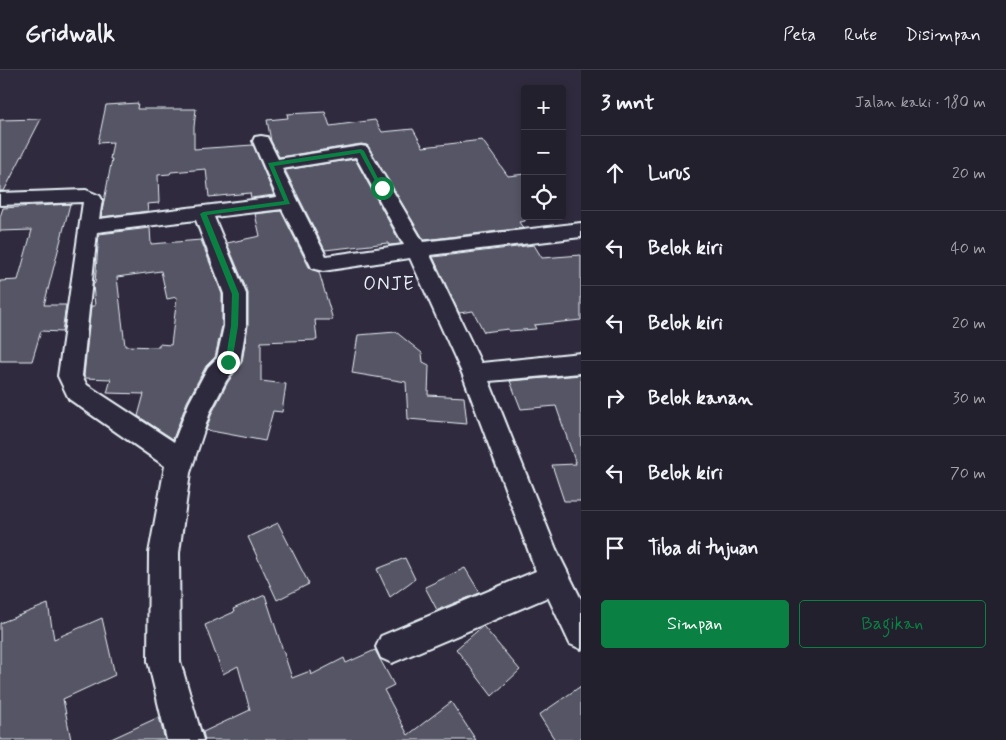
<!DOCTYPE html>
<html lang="id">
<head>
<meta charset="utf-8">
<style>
	body { margin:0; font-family:Mynerve,sans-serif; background:#2f2d3a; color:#f1f3f6 }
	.controls { position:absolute; right:15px; top:15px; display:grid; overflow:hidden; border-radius:5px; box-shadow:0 2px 8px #0003 }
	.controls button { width:45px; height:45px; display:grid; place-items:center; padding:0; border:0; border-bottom:1px solid #403e4a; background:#23202e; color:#f1f3f6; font:25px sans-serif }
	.stop { position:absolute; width:15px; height:15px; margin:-11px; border:4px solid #0b8043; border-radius:50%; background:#fff }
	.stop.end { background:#0b8043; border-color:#fff; box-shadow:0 1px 5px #0008 }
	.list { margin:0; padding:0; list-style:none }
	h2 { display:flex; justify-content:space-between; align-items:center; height:65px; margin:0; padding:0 20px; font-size:21px }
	h2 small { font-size:16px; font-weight:400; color:#a3a3aa }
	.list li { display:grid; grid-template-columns:32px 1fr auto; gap:15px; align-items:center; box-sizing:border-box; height:75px; padding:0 20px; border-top:1px solid #403e4a }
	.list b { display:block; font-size:19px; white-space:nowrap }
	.list em { font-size:16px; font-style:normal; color:#a3a3aa }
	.actions { display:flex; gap:10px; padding:15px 20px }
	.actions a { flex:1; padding:11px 0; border:1px solid #0b8043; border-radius:5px; text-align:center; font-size:18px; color:#0b8043 }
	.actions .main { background:#0b8043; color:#fff }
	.icon { flex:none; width:28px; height:28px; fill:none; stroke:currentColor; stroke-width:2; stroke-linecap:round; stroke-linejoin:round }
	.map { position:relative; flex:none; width:581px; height:670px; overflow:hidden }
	header { display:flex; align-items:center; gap:30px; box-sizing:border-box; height:70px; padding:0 25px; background:#23202e; border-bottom:1px solid #403e4a }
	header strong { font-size:24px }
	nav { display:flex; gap:28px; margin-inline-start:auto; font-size:18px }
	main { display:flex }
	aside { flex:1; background:#23202e }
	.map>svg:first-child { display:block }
</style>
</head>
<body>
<header>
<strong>Gridwalk</strong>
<nav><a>Peta</a><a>Rute</a><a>Disimpan</a></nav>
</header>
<main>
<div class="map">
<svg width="581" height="670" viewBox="0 0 581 670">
	<rect width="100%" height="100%" fill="#2f2a3d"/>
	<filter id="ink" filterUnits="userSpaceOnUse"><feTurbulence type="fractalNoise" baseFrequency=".02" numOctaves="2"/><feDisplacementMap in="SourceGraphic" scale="10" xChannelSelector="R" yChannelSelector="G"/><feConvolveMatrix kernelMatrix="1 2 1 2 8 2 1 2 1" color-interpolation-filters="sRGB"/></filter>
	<g filter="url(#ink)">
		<g fill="#575565" stroke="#e8f1f8" fill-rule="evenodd">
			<polygon points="138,33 137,39 196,39 194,57 194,79 253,75 274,125 251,128 250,123 209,127 206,99 171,102 170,104 158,105 159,133 147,134 148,141 101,147 112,89 110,89 113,72 98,73 106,35"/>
			<polygon points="325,42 330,56 375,50 382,62 413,59 423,77 482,70 508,106 525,104 525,151 519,152 523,158 424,170 367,75 361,74 279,87 271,71 267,50 288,48 287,44"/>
			<polygon points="41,49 4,121 0,121 0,50"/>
			<polygon points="355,89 401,174 389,175 388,173 325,180 285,100"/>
			<polygon points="70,134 44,235 66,235 62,262 41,261 32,291 0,291 0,211 18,210 32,160 0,161 0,147 3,138"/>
			<polygon points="281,141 310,199 319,202 333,250 315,250 317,270 261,272 261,311 286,314 282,342 273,341 265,371 206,360 212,343 228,312 242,292 248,256 248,223 227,173 260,166 255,144"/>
			<path d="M150,158l1,16 50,-4 21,54v32l-7,31 -9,9 -19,36 -14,37 -35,-23 6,-22 -37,-1 4,-14 -26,-1 -1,-2 7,-70h4l-2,-21 2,-2 4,-49zM161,201l6,28 10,-2 -6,48 -12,-1v3l-34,-1 -8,-69z"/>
			<polygon points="534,175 542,188 581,185 581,250 534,255 536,259 509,261 508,259 484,262 473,241 459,243 433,187"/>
			<polygon points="396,262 422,283 423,292 429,295 428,325 464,327 467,354 408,349 406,312 352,303 358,265"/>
			<polygon points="581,305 581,431 564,431 552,395 576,394 556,336 521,339 510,311"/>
			<polygon points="278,453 309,514 277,530 248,467"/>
			<polygon points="405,488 415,509 390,527 377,499"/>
			<polygon points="465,498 480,523 437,540 425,517"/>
			<polygon points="265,525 292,608 310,601 311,605 344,588 346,593 375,580 394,615 384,620 408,665 451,632 476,670 205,670 203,662 250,640 238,596 223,604 205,555 234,542 233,539"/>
			<polygon points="48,534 54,569 102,548 115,605 63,629 71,670 0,670 0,553"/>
			<polygon points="483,556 520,600 492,626 456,579"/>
			<polygon points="581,616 581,670 555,670 539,645"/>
			<polygon points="159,647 165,670 109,670"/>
		</g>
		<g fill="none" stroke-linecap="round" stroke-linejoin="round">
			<g stroke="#e8f1f8" stroke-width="4">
				<path id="minor" d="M261,66l6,1 11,22 83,-13 6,1 56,95 158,-19v14l-151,18 51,108 100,-10v20l-92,8 67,168 25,50v50l-11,-5 -22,-47 -156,66 -11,-5 -5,-11 5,-11 155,-65 -74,-198 -52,-115 -87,13 -11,-3 -30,-59 -68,8 32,77v32l-6,36 -14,19 -16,31 -20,61 -11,80 1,108 23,79h-36l-19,-79 1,-108 16,-87 -96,-67 -11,-23 25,-174 -83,3v-12l86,-3 14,6 2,4 -3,19 178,-22 -24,-56 2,-4zM356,87l48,88 -78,11 -44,-87zM196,150l28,74v32l-7,32 -9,9 -19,36 -15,39 -87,-57 -5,-9 15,-144z"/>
			</g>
			<use href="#minor" fill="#2f2a3d" fill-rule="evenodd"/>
		</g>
	</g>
	<polygon fill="#0b8043" points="361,79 364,81 384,120 380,120 360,83 274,96 290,134 207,145 239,224 238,256 232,292 231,294 225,294 231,256 232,224 200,144 203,142 284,131 268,93"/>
	<g text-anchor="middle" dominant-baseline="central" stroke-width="4" stroke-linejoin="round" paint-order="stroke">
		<g font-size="19" letter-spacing="1" fill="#e8f1f8" stroke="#2f2a3d">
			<text x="389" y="214">ONJE</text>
		</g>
	</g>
</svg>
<div class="controls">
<button>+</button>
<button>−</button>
<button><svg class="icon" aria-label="locate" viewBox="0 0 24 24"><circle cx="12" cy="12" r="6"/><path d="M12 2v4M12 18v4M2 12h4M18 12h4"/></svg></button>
</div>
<div class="stop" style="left:382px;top:118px"></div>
<div class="stop end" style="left:228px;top:292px"></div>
</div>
<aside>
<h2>3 mnt<small>Jalan kaki · 180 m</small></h2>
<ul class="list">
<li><svg class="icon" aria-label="ahead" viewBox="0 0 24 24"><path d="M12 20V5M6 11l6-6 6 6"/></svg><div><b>Lurus</b></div><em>20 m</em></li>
<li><svg class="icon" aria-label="left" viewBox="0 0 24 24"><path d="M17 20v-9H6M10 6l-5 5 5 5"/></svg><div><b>Belok kiri</b></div><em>40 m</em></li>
<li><svg class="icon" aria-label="left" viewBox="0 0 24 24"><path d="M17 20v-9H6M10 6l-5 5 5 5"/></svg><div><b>Belok kiri</b></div><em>20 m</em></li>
<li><svg class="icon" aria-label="right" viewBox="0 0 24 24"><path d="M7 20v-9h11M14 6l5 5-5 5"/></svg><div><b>Belok kanan</b></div><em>30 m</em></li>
<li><svg class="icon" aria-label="left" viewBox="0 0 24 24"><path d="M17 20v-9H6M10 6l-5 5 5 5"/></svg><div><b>Belok kiri</b></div><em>70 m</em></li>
<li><svg class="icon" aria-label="arrive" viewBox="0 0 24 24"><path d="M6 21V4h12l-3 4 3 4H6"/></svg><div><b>Tiba di tujuan</b></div></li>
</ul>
<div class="actions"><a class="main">Simpan</a><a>Bagikan</a></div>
</aside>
</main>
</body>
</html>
